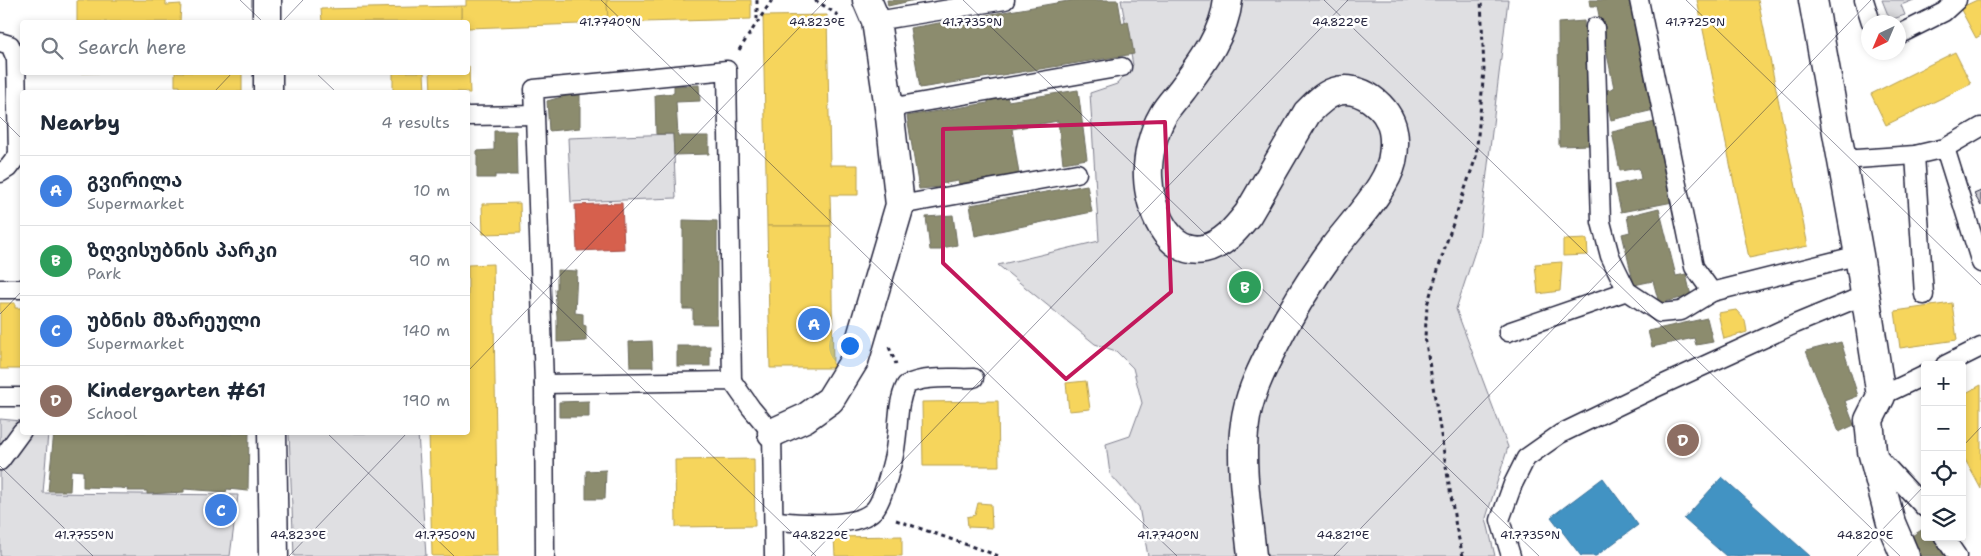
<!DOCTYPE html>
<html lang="en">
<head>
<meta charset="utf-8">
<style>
	body { margin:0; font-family:"Shantell Sans","Noto Sans Georgian",sans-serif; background:#f6f6f7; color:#1f2937 }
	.controls { position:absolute; right:15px; bottom:15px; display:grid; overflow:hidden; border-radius:5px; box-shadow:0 2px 8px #0003 }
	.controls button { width:45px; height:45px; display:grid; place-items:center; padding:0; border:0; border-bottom:1px solid #e0e1e3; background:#fff; color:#1f2937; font:25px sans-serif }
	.compass { position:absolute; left:1861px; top:15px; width:45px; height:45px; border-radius:50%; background:#fff; box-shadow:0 2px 8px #0003; rotate:224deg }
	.you { position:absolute; left:849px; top:345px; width:18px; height:18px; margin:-12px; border:4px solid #fff; border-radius:50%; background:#1a73e8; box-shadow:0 0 0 8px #1a73e833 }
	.badge { display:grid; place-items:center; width:32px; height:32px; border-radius:50%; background:#b45309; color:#fff; font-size:16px; font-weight:700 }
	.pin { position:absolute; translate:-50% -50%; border:2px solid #fff; box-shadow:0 1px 5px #0006 }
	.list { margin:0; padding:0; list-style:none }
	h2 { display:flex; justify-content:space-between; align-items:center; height:65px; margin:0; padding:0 20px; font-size:21px }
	h2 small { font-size:16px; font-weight:400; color:#747a83 }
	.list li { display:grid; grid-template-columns:32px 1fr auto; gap:15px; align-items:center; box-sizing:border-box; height:70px; padding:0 20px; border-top:1px solid #e0e1e3 }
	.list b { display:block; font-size:19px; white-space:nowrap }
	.list p { margin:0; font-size:16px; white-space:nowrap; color:#747a83 }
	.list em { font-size:16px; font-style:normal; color:#747a83 }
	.icon { flex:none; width:28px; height:28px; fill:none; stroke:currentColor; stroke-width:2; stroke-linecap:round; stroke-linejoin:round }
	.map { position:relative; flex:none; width:1981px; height:556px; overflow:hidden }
	.search { position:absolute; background:#fff; box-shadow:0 2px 8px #0003; left:20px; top:20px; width:450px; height:55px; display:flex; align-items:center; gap:12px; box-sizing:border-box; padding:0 18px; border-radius:5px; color:#747a83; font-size:19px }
	.panel { position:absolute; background:#fff; box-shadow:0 2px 8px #0003; left:20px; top:90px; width:450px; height:345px; border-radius:5px }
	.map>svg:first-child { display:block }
</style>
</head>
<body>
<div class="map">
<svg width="1981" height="556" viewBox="0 0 1981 556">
	<rect width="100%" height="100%" fill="#fff"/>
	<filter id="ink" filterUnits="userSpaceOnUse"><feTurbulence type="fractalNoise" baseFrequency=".02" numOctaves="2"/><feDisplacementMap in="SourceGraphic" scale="10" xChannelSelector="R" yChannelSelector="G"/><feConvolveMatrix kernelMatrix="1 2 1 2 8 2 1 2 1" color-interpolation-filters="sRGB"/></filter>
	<g filter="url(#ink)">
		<g fill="#dfdfe2" stroke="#80808e">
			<polygon points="1121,0 1508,0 1479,239 1456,309 1508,447 1486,518 1495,556 1148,556 1139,507 1110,474 1106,444 1130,436 1142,403 1133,368 1116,351 1095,344 998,265 1099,241 1090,93 1117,84 1133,65"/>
			<polygon points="1882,0 1914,0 1901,5 1905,15 1890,20"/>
			<polygon points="673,134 676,198 571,202 568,138"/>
			<polygon points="0,419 22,421 22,432 48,433 43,493 238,495 230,556 0,556"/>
			<polygon points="289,433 418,433 426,556 294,556"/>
		</g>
		<g fill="#f6d55c" stroke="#b69f52">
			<polygon points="77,0 166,0 166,5 181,4 180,22 77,22"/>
			<polygon points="466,0 607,0 608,23 468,28 468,22 461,22 461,6 466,6"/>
			<polygon points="607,0 751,0 751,19 608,23"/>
			<polygon points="1697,0 1758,0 1808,246 1749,258"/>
			<polygon points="1977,0 1981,0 1981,35 1976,38 1960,8"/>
			<polygon points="461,6 461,22 322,22 321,9"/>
			<polygon points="827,15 830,165 858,165 858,195 830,195 831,226 767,226 763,16"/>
			<polygon points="1955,52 1971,84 1886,125 1871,94"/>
			<polygon points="468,66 469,66 470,94 468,94 468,92 431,92 430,72 468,72"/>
			<polygon points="77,72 141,72 77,73"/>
			<polygon points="175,72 242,72 242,92 180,92 180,86 175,86"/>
			<polygon points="393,72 424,72 425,92 393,92"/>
			<polygon points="520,203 521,233 483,234 482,204"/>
			<polygon points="767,226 831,226 833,368 770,368"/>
			<polygon points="1587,239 1588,255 1563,256 1563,240"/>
			<polygon points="1562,262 1560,291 1538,294 1535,264"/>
			<polygon points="493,264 498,556 432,556 429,432 468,432 468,265"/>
			<polygon points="0,303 15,303 15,308 22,308 22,369 0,369"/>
			<polygon points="1952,303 1957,340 1900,348 1895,311"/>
			<polygon points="1736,310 1745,320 1747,332 1724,339 1718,313"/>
			<polygon points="1086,381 1090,409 1069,411 1066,383"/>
			<polygon points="1981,385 1981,489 1962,454 1962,395"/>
			<polygon points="998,401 999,466 923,466 922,402"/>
			<polygon points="754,459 755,526 676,527 675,460"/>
			<polygon points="978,503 991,504 992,528 968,527 967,517 975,515"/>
			<polygon points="902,536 902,556 835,556 834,537"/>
		</g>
		<polygon fill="#d6604d" stroke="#a04d48" points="622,203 624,249 577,251 575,205"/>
		<g fill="#4393c3" stroke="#39719a">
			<polygon points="1722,477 1810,556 1726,556 1684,519"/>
			<polygon points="1603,478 1638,525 1596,556 1581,556 1551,517"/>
		</g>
		<g fill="#8c8c6e" stroke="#6c6c5f">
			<polygon points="887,0 915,0 888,6"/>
			<polygon points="1074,0 1118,0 1122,24 1128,21 1134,54 920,88 910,28"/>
			<polygon points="1589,0 1630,0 1654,110 1611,120 1604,91 1614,88 1597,6 1590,6"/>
			<polygon points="1584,21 1591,145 1559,146 1558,23"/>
			<polygon points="699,85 700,101 676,102 678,136 709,136 709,154 674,155 673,134 656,134 655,95 674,93 674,86"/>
			<polygon points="1078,90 1087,159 1063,163 1058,121 1012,129 1019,174 959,184 958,181 940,184 940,187 919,189 907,116 988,103 988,100 1007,96 1008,101"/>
			<polygon points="569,95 580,95 580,128 549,131 547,101"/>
			<polygon points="1655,122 1673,202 1621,212 1615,185 1641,179 1639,168 1620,171 1612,132"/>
			<polygon points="494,131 516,131 517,175 495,175 495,178 477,178 477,151 494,150"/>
			<polygon points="1087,185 1092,212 975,236 970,205"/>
			<polygon points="1659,208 1676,276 1686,274 1691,296 1659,303 1653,281 1634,285 1622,234 1630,232 1627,216"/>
			<polygon points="953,215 957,245 942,248 941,250 930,250 926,217"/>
			<polygon points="683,220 717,221 717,324 693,324 693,309 683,309"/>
			<polygon points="557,270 577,271 575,313 583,314 583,325 586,326 586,341 557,342 557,316 555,289 557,289"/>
			<polygon points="1707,318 1713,342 1696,345 1694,338 1652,347 1648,331"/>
			<polygon points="652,341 653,367 630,367 629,342"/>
			<polygon points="1841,342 1858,396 1845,401 1854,425 1839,432 1806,351"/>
			<rect x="677" y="346" width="33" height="20"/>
			<polygon points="589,401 589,417 559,417 559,402"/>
			<polygon points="54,432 184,432 184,435 201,435 201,433 232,434 232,432 249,432 248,491 227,489 226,492 184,489 184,492 147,494 147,491 127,491 128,489 120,488 83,487 83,471 71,470 70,491 48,491"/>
			<polygon points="606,470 605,499 586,499 586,471"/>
			<polygon points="1925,528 1925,537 1935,537 1946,556 1920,556 1910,537"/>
		</g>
		<polygon fill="#c8c8cf" stroke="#22223b" points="1981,191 1981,206 1974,194"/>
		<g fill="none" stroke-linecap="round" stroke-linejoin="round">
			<g stroke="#22223b" stroke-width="21">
				<g id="lane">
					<polyline points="1639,0 1694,267 1712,292 1859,255"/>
					<polyline points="1864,0 1871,22"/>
					<polyline points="876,21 1005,0"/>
					<polyline points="1595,27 1601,222 1610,256 1627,291 1660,313 1681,311 1712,292"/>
					<polyline points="1898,35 1944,12 1957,0"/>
					<polyline points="0,42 10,45 16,59 18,155 8,168 0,173"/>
					<polyline points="889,108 1122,67"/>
					<polyline points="535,115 544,384 545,556"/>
					<polyline points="468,116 535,115 534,89 727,70 732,381"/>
					<polyline points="1945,148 1981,263"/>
					<polyline points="1915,155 1924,295"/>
					<polyline points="1842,160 1915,155 1945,148 1981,127"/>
					<polyline points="900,205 1077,173"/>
					<polyline points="0,289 22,289"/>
					<polyline points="1508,332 1627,291"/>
					<polyline points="1945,365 1981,347"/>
					<polyline points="544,384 732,381 751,408 772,433 774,556"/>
					<polyline points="1881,396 1925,375"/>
					<polyline points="0,397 22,397"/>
					<polyline points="1876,455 1925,508"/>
					<polyline points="0,461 22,431"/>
					<path d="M774,521c25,1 81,9 100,-11 9,-9 21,-55 22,-68 3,-20 1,-39 10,-57 19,-10 47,-6 68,-7"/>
					<polyline points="1944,537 1957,556"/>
					<polyline points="1511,556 1500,520 1513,484 1526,458 1560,434 1653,389 1795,324 1865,295"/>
				</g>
			</g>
			<g stroke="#22223b" stroke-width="31">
				<g id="street">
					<polyline points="267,0 267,22"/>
					<path d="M1228,0c-4,35 -26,63 -46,90 -6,8 -14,16 -19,25 -10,17 -16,42 -15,62 1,29 18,79 56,72 19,-4 32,-20 44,-35l59,-101c8,-8 16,-17 27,-21 25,-9 55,15 59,39 2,10 1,21 -1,31 -6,27 -42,64 -59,87 -24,33 -45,67 -63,104 -11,22 -22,45 -25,71 -6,38 3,92 7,132"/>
					<polyline points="1813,0 1859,255 1881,396 1869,420 1872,451 1891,523 1905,556"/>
					<polyline points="268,72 268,92"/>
					<polyline points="272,432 274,556"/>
					<polyline points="772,433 805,418 830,400 854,361 900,205 889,108 876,21 867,0"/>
				</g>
			</g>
			<g stroke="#22223b" stroke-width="3" stroke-dasharray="4 4" stroke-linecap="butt">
				<polyline points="757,0 757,19"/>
				<polyline points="815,0 841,17"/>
				<polyline points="739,50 772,0"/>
				<polyline points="889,347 896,364"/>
				<polyline points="896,520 999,556"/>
				<polyline points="1463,556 1456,527 1425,337 1427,305 1447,241 1476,157 1484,70 1481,0"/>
			</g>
			<use href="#lane" stroke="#fff" stroke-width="18"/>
			<use href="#street" stroke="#fff" stroke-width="28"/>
		</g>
	</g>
	<path fill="none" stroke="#c2185b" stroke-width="4" stroke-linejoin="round" d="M1165,122l6,170 -105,87 -123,-116v-134z"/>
	<path fill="none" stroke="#22223b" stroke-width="1" stroke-opacity="0.45" d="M240,0l23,22M601,0l576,556M963,0l576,556M1324,0l576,556M1686,0l295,285M282,22l21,-22M315,72l21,20M214,92l19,-20M0,117l22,22M468,220l348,336M0,314l22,-23M468,371l358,-371M326,432l128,124M1962,447l19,-20M0,466l93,90M289,556l119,-124M811,556l537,-556M1334,556l537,-556M1857,556l68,-71"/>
	<g font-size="12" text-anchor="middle" fill="#22223b" stroke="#fff" stroke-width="5" stroke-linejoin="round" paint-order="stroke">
		<text x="610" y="26">41.7740°N</text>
		<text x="972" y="26">41.7735°N</text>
		<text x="1695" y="26">41.7725°N</text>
		<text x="817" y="26">44.823°E</text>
		<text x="1340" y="26">44.822°E</text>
		<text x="298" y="539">44.823°E</text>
		<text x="820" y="539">44.822°E</text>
		<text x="1343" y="539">44.821°E</text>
		<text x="1865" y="539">44.820°E</text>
		<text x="84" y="539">41.7755°N</text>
		<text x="445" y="539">41.7750°N</text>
		<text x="1168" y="539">41.7740°N</text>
		<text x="1530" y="539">41.7735°N</text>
	</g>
</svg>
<div class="controls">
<button>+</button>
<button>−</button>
<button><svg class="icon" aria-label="locate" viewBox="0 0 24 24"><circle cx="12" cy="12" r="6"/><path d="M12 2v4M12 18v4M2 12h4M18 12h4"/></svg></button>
<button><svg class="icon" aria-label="layers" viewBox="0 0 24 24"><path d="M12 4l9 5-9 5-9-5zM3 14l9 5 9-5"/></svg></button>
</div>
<svg class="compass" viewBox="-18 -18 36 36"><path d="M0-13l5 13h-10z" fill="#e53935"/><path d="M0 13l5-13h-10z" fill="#747a83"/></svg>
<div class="you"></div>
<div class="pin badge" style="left:814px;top:324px;background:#3f7fe0">A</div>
<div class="pin badge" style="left:1245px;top:287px;background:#2e9e5b">B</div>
<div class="pin badge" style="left:221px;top:510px;background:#3f7fe0">C</div>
<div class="pin badge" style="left:1683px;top:440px;background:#8d6e63">D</div>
<div class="search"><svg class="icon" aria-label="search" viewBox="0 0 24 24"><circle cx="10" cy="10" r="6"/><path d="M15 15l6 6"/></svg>Search here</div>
<section class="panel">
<h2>Nearby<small>4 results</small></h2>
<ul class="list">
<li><span class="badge" style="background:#3f7fe0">A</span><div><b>გვირილა</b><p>Supermarket</p></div><em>10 m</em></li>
<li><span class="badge" style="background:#2e9e5b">B</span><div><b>ზღვისუბნის პარკი</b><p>Park</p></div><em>90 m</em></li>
<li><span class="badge" style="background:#3f7fe0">C</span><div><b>უბნის მზარეული</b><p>Supermarket</p></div><em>140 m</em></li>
<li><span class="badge" style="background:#8d6e63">D</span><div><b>Kindergarten #61</b><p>School</p></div><em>190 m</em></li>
</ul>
</section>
</div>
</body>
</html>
